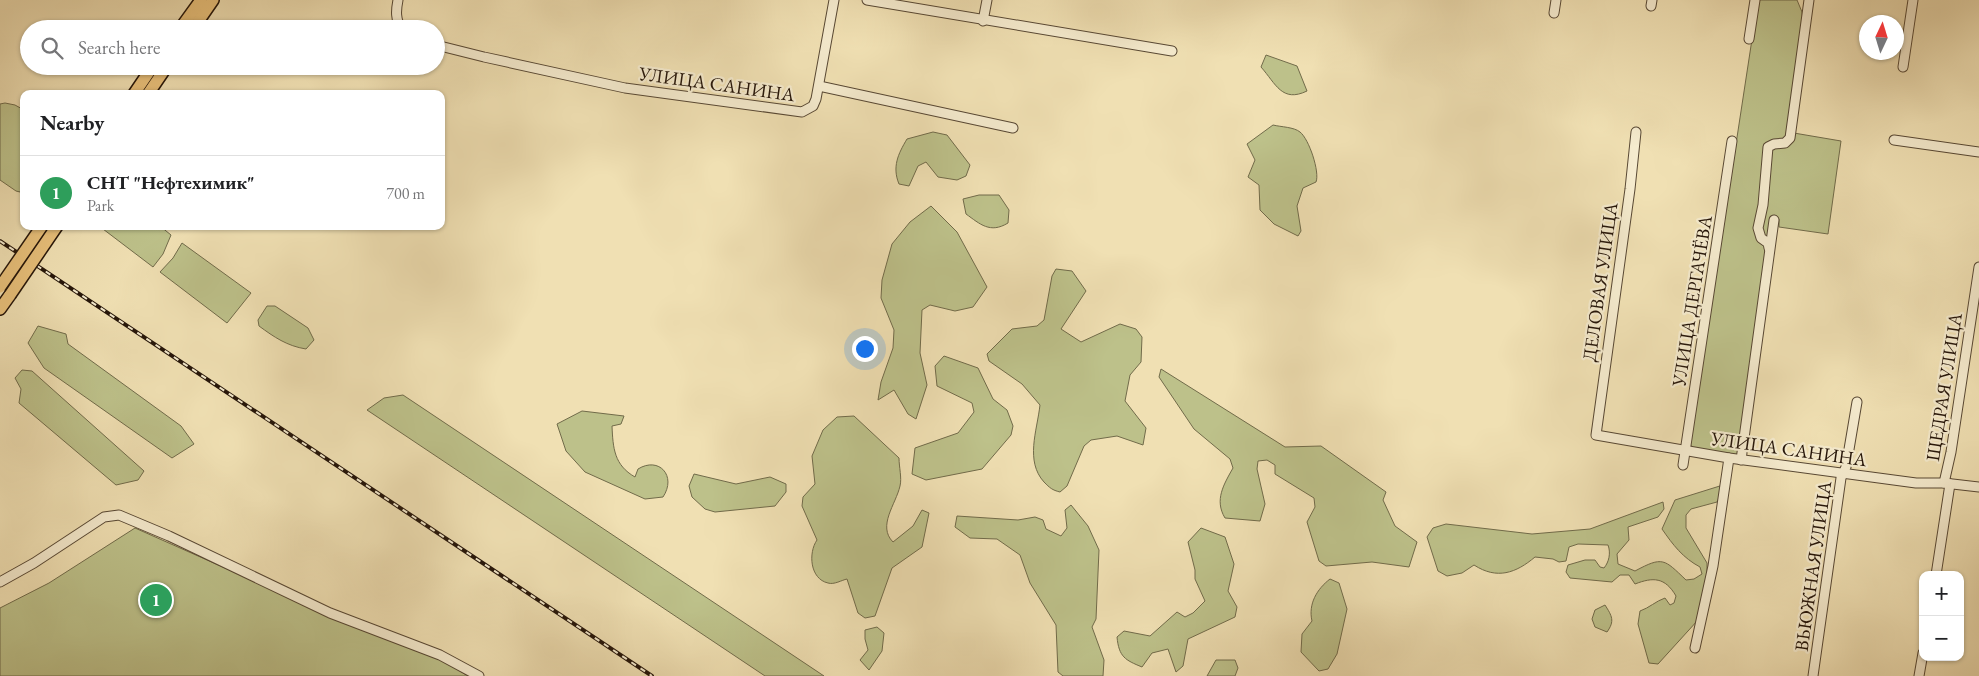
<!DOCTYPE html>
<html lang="en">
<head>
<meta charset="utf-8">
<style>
	body { margin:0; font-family:"EB Garamond",serif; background:#f2f2f2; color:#202124 }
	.controls { position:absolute; right:15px; bottom:15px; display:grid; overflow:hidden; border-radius:10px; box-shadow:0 1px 4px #0004 }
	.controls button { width:45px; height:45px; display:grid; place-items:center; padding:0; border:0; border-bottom:1px solid #e0e0e0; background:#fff; color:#202124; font:25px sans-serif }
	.compass { position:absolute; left:1859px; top:15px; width:45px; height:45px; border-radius:50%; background:#fff; box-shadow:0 1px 4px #0004; rotate:4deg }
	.you { position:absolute; left:864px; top:348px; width:18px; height:18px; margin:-12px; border:4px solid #fff; border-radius:50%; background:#1a73e8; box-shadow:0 0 0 8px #1a73e833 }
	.badge { display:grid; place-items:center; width:32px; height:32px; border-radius:50%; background:#d93025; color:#fff; font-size:16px; font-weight:700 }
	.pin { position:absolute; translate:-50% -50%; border:2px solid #fff; box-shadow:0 1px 5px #0006 }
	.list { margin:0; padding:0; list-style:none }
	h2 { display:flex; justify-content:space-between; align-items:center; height:65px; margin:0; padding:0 20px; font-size:21px }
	h2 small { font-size:16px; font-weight:400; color:#757577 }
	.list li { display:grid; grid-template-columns:32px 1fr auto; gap:15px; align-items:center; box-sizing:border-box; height:75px; padding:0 20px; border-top:1px solid #e0e0e0 }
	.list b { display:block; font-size:19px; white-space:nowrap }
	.list p { margin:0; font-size:16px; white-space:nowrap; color:#757577 }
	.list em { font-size:16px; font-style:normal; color:#757577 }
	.icon { flex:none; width:28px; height:28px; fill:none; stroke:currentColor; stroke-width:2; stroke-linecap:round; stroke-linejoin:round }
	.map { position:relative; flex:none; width:1979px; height:676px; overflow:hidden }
	.search { position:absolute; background:#fff; box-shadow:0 1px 4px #0004; left:20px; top:20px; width:425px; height:55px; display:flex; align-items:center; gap:12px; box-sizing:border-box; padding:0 18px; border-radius:28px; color:#757577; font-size:19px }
	.panel { position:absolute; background:#fff; box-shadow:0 1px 4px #0004; left:20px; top:90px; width:425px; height:140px; border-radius:10px }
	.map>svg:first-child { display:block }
</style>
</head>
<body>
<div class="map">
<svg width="1979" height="676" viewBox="0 0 1979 676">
	<rect width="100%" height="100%" fill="#f0e0b3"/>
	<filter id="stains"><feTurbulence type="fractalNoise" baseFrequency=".004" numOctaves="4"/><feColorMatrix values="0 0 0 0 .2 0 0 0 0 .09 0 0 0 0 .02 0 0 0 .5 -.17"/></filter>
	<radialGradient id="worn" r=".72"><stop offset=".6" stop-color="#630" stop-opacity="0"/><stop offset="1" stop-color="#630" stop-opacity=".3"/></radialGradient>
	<g fill="#bdc18a" stroke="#716b4a">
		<polygon points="1758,0 1797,0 1802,12 1803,23 1788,132 1841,141 1828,234 1779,227 1779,219 1771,218 1739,455 1697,450 1690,445"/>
		<path d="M1266,55l31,11 10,25c-25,12 -31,-7 -46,-24z"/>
		<polygon points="5,103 15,105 24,110 24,184 20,192 16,191 0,180 0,104"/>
		<path d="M1273,125c8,2 21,2 27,7 9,7 20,40 16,50l-13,6 -6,18 4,25 -3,5 -24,-12 -14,-14 -1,-25 -11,-8 7,-17 -8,-16z"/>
		<path d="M933,132l14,3 23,30 -4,11 -9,4 -19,-3 -12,-15 -8,4 -9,20 -10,-2c-7,-17 -1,-30 8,-45z"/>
		<path d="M979,195h20l10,15 -1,13c-18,11 -28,1 -42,-9l-3,-15z"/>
		<polygon points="931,206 957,232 987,287 973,307 955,311 930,305 922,310 920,353 927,385 916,419 908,414 894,390 878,400 881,382 893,348 894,330 881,298 882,280 892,244 910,222"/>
		<polygon points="105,226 160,226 171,235 163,254 153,267 103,229"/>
		<polygon points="182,243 251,293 227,323 160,272 173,258"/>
		<path d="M1056,269l16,2 14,20 -25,38 20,13 39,-18 16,5 6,8 -1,25 -11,13 -5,26 21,27 -3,17 -26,-9 -26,4 -7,6 -17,40 -7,6c-8,-2 -10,-4 -16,-10 -19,-21 -7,-51 -4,-77l-18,-21 -33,-23 -2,-7 25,-25 25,-3 7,-6 8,-44z"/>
		<path d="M267,306h8l33,22 6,12 -8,9c-19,-3 -32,-12 -47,-23l-1,-6z"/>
		<polygon points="38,326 66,334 68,344 181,426 194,444 172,458 44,368 28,343"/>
		<polygon points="944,356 978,368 993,399 1007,410 1013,426 1011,435 982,469 926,480 912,474 915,448 958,433 974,412 972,403 937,386 935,366"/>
		<path d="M1161,369l124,78 36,-1 65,46 -3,8 12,26 22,16 -8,25 -37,-5 -46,4 -7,-5 -12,-39 8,-15 -1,-9 -39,-24v-9l-8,-5 -9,1 -1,8 8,35 -5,17 -35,-3c-11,-18 -1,-34 8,-50l-3,-9 -36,-30 -35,-52z"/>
		<polygon points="22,370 32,371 144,471 138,480 116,485 19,403 21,389 15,378"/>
		<polygon points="403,395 824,676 765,676 367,410 384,398"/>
		<path d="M582,411l42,5 -3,8 -9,2c1,22 2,39 23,51l3,-8c21,-13 39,7 25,28l-18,2 -60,-27 -19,-21 -9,-27z"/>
		<path d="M854,416l45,42c0,9 3,20 1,28 -4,18 -23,40 -7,56l20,-16 9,-16 7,3 -7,34 -30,21 -17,48 -10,2 -7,-5 -11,-34c-5,1 -13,6 -19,4 -18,-4 -20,-30 -11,-43l-15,-34 1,-9 12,-13 -3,-28 11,-26 14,-13z"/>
		<polygon points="694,474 736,484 770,477 786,484 786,492 775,506 715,512 705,509 692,497 689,486"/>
		<path d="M1723,485l-1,8 -5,9 -26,7 -5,6v13l21,35v12l-9,45 -40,44 -9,-1 -11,-39 2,-13c9,-3 16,-10 25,-13l5,7 4,-2 2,-7c-11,-19 -23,-19 -41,-12l-6,-9h-9l-8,7 -42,-4 -4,-6 2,-7 17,-5h10l5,7 4,1c5,-6 7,-15 4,-23l-30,-1 -9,3 -3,14 -7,1 -6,-3 -18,-2c-19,16 -38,23 -61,8l-12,8 -15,3 -9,-5 -11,-34 6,-9 13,-4 86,10 58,-5 73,-27 1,7 -6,8 -30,10 1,13 -12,14 1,10 17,7c28,-15 29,-12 51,9l8,-1 8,-5 -2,-7c-17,-9 -27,-22 -38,-38l13,-29z"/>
		<polygon points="1071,505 1088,526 1099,550 1096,619 1092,627 1104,660 1103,676 1063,676 1058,672 1056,625 1030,583 1020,555 997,539 970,538 955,527 957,516 1018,520 1035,517 1043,520 1046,529 1061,536 1067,528 1065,510"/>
		<polygon points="135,528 277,591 436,656 468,676 0,676 0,608 49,583"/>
		<path d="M1201,528l24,9 9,27 -6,27 9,16 -2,10 -47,22 -5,27 -7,6 -8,-23 -16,4 -10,14c-17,-7 -23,-10 -25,-30l7,-6 26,5 27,-24 8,5 8,-4 12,-12 -10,-22v-9l-7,-28z"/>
		<path d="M1330,579l9,4 8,26 -10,45 -9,15 -9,2 -18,-19 1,-18 10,-13c-4,-17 5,-32 18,-42z"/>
		<path d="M1605,605c7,11 10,16 2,27l-12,-5 -3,-8 3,-9z"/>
		<polygon points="877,627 884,633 882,651 869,670 860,660 868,650 865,639 865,630"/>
		<polygon points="1216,660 1235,660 1238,668 1235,676 1207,676"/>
	</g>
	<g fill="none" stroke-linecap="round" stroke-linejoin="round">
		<g stroke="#584834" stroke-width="11">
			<g id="minor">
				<path d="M398,0c-2,10 -3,20 4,29"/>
				<polyline points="867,0 1172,51"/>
				<polyline points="1651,6 1652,0"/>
				<polyline points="1554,13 1556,0"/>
				<polyline points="983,21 987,0"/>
				<polyline points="1749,39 1755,0"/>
				<polyline points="436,45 484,57 625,88 802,112 813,106 816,99 834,0"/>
				<polyline points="1903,67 1913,0"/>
				<polyline points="819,86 1013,128"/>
				<polyline points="1636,132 1630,189 1596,435 1729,458 1916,483 1944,483 1979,487"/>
				<polyline points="1894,140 1979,152"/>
				<polyline points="1769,248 1768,243 1761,238 1758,228 1763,205 1768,147 1774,144 1785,143 1790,138 1809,0"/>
				<polyline points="1741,460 1774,220"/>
				<polyline points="1683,465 1732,141"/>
				<polyline points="1944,483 1951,452 1979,267"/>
				<polyline points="1936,575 1950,484"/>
				<polyline points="0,582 34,563 104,517 119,515 169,536 330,613 440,655 479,676"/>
				<polyline points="1695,648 1713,566 1729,458"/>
				<polyline points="1813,676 1841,478 1846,467 1857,402"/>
				<polyline points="1919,676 1923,653"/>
			</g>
		</g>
		<g stroke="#251509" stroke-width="14">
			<g id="major">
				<polyline points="180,29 201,0"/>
				<polyline points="193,29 213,0"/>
				<polyline points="134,94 153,66"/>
				<polyline points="148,94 167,66"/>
				<polyline points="0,309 10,295"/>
			</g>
		</g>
		<use href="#minor" stroke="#f5ebce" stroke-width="9"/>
		<use href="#major" stroke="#e8c07a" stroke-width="11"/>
		<g stroke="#251509" stroke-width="4">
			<polyline id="rail" points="0,241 652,676"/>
		</g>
		<use href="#rail" stroke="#f5ebce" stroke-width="2" stroke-dasharray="5.5" stroke-linecap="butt"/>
		<g stroke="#251509" stroke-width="14" stroke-linecap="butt">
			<g id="major-bridge">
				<polyline points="0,287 42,226"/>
				<polyline points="10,295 57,226"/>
			</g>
		</g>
		<use href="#major-bridge" stroke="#e8c07a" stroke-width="11"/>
	</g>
	<g text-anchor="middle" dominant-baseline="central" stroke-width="4.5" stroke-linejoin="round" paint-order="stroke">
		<g font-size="19" fill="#251509" stroke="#f5ebce">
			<text transform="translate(717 84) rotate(8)">УЛИЦА САНИНА</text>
			<text transform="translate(1600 282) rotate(-82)">ДЕЛОВАЯ УЛИЦА</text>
			<text transform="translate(1692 301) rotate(-81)">УЛИЦА ДЕРГАЧЁВА</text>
			<text transform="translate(1944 387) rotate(-81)">ЩЕДРАЯ УЛИЦА</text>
			<text transform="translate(1789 449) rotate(8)">УЛИЦА САНИНА</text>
			<text transform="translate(1813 566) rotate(-82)">ВЬЮЖНАЯ УЛИЦА</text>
		</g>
	</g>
	<rect width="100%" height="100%" filter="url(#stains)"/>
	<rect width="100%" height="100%" fill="url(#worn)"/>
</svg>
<div class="controls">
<button>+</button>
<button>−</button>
</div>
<svg class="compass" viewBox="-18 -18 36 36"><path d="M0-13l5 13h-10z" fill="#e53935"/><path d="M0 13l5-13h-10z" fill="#757577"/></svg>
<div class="you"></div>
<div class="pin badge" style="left:156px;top:600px;background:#2e9e5b">1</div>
<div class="search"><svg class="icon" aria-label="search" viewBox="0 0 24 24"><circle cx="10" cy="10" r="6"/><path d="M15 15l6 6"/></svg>Search here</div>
<section class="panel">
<h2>Nearby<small></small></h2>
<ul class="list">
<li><span class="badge" style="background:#2e9e5b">1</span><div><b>СНТ &quot;Нефтехимик&quot;</b><p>Park</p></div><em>700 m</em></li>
</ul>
</section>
</div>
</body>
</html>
